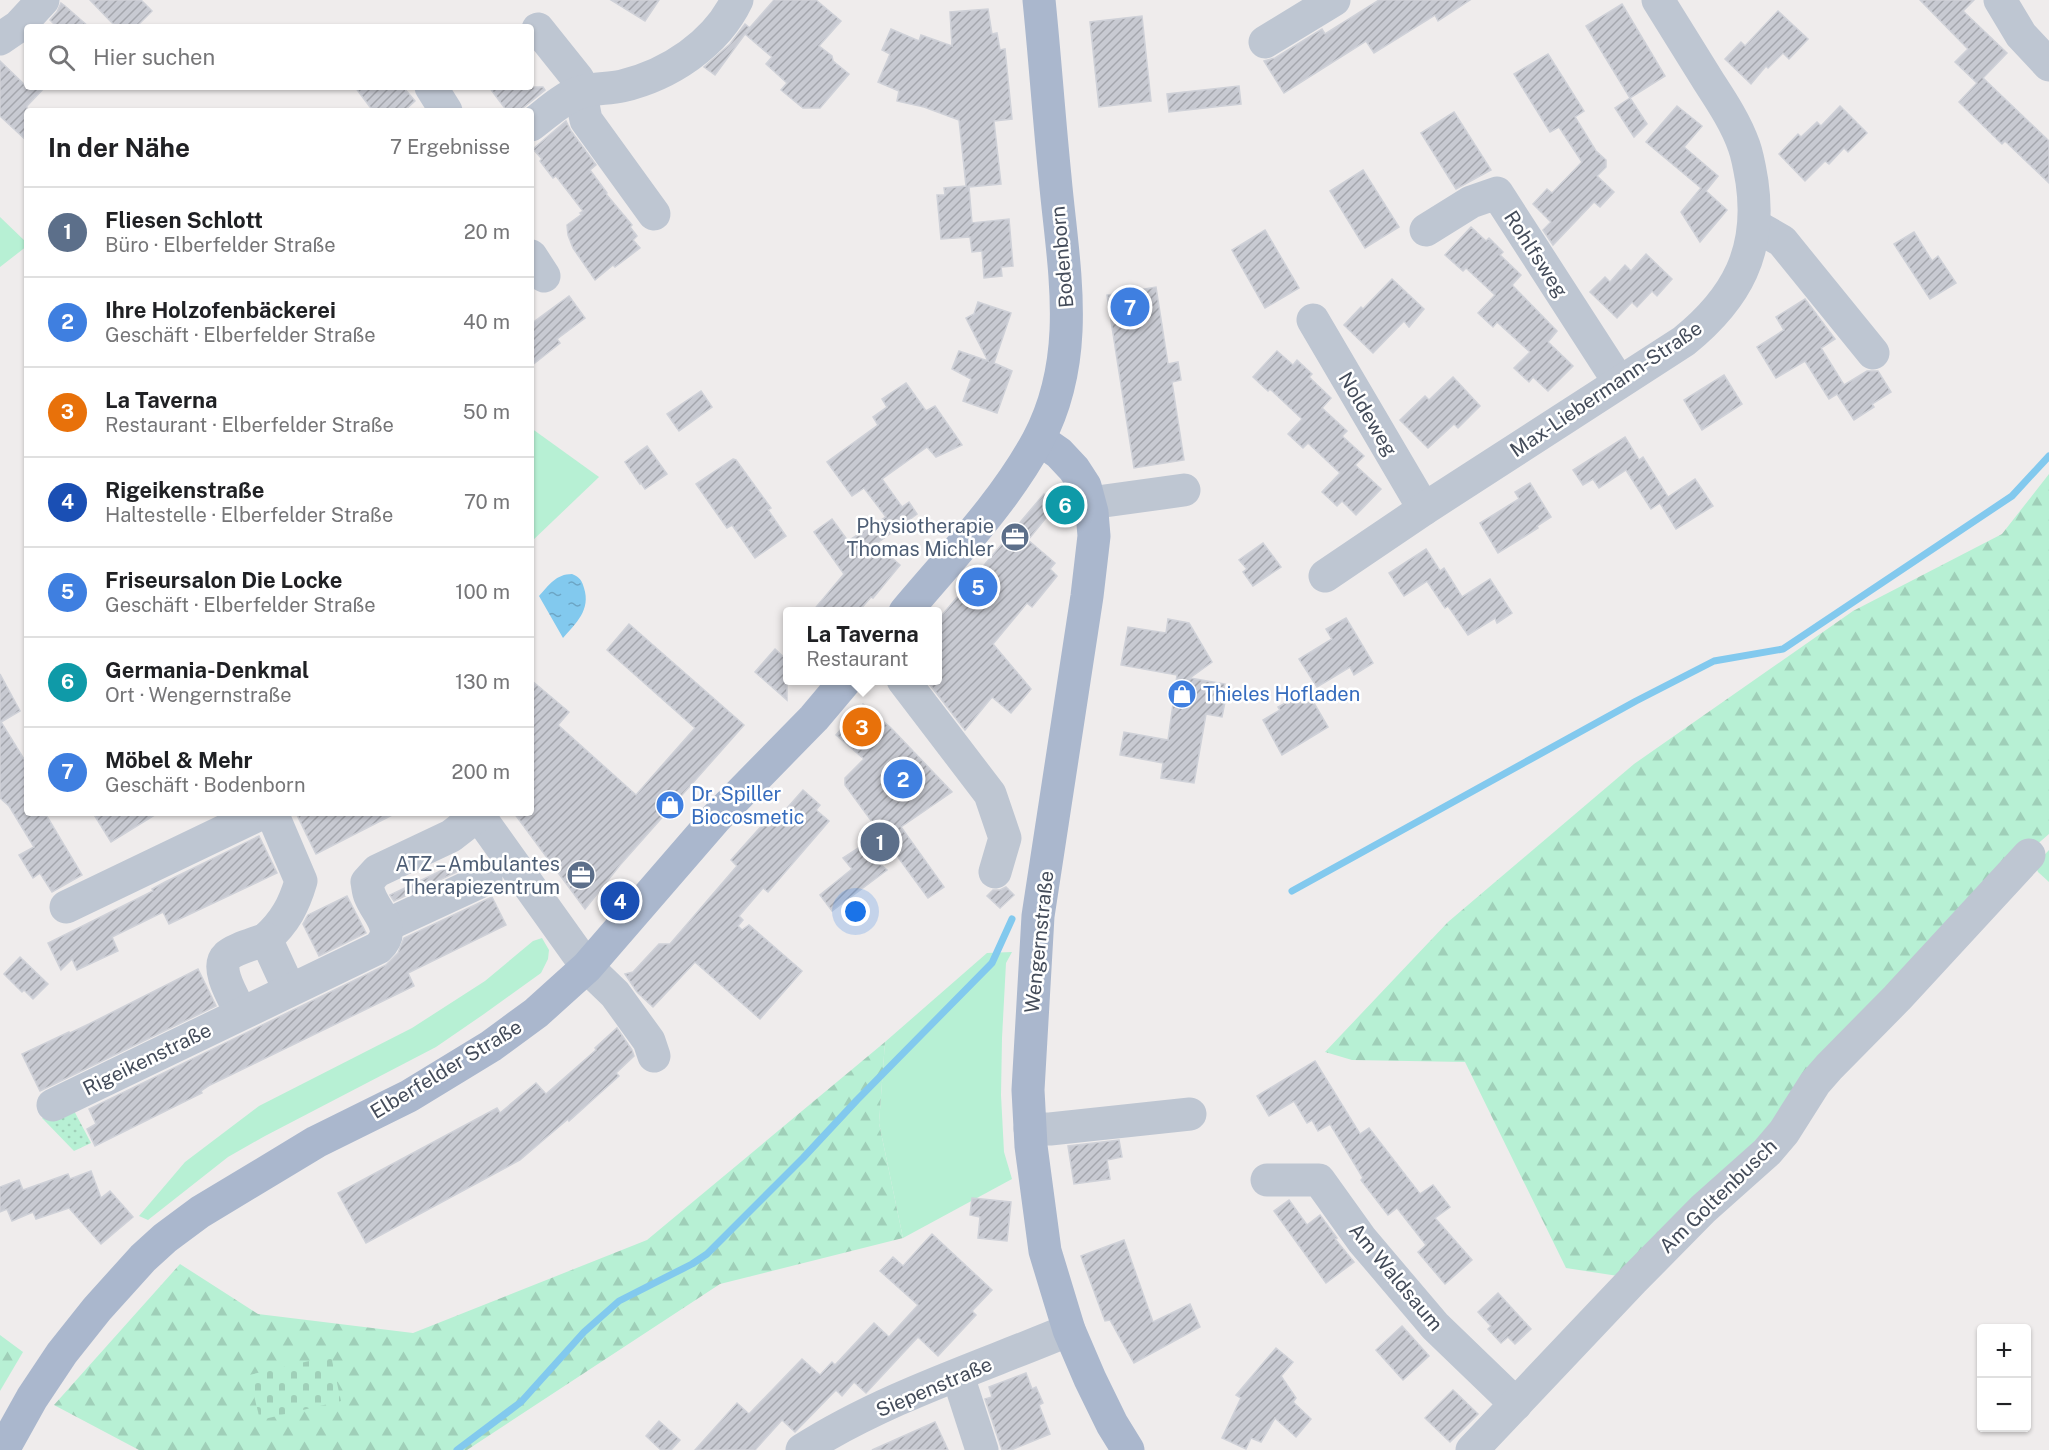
<!DOCTYPE html>
<html lang="de">
<head>
<meta charset="utf-8">
<style>
	body { margin:0; font-family:"Public Sans",sans-serif; background:#f2f2f2; color:#202124 }
	.controls { position:absolute; right:18px; bottom:18px; display:grid; overflow:hidden; border-radius:6px; box-shadow:0 2px 4px #0004 }
	.controls button { width:54px; height:54px; display:grid; place-items:center; padding:0; border:0; border-bottom:2px solid #e0e0e0; background:#fff; color:#202124; font:30px sans-serif }
	.you { position:absolute; left:856px; top:912px; width:21px; height:21px; margin:-15px; border:4px solid #fff; border-radius:50%; background:#1a73e8; box-shadow:0 0 0 9px #1a73e833 }
	.badge { display:grid; place-items:center; width:39px; height:39px; border-radius:50%; background:#0b8043; color:#fff; font-size:20px; font-weight:700 }
	.pin { position:absolute; translate:-50% -50%; border:3px solid #fff; box-shadow:0 2px 6px #0006 }
	.popup { position:absolute; left:783px; top:607px; width:159px; height:78px; box-sizing:border-box; display:grid; place-content:center; border-radius:6px; background:#fff; filter:drop-shadow(0 2px 4px #0005); font-size:20px; white-space:nowrap; color:#757577 }
	.popup b { font-size:22px; color:#202124 }
	.popup::after { content:''; position:absolute; left:50%; top:100%; margin-left:-12px; border:12px solid transparent; border-top-color:#fff }
	.list { margin:0; padding:0; list-style:none }
	h2 { display:flex; justify-content:space-between; align-items:center; height:78px; margin:0; padding:0 24px; font-size:26px }
	h2 small { font-size:20px; font-weight:400; color:#757577 }
	.list li { display:grid; grid-template-columns:39px 1fr auto; gap:18px; align-items:center; box-sizing:border-box; height:90px; padding:0 24px; border-top:2px solid #e0e0e0 }
	.list b { display:block; font-size:22px; white-space:nowrap }
	.list p { margin:0; font-size:20px; white-space:nowrap; color:#757577 }
	.list em { font-size:20px; font-style:normal; color:#757577 }
	.icon { flex:none; width:33px; height:33px; fill:none; stroke:currentColor; stroke-width:2; stroke-linecap:round; stroke-linejoin:round }
	.map { position:relative; flex:none; width:2049px; height:1450px; overflow:hidden }
	.search { position:absolute; background:#fff; box-shadow:0 2px 4px #0004; left:24px; top:24px; width:510px; height:66px; display:flex; align-items:center; gap:15px; box-sizing:border-box; padding:0 21px; border-radius:6px; color:#757577; font-size:22px }
	.panel { position:absolute; background:#fff; box-shadow:0 2px 4px #0004; left:24px; top:108px; width:510px; height:708px; border-radius:6px }
	.map>svg:first-child { display:block }
</style>
</head>
<body>
<div class="map">
<svg width="2049" height="1450" viewBox="0 0 2049 1450">
	<defs>
		<pattern id="forest-firs" width="22" height="20" patternUnits="userSpaceOnUse" patternTransform="scale(1.5)"><rect width="22" height="20" fill="#b7f0d4"/><path d="M5 1l3.5 6h-7zM16 11l3.5 6h-7z" fill="#9fcfb8"/></pattern>
		<pattern id="cemetery-stones" width="16" height="16" patternUnits="userSpaceOnUse" patternTransform="scale(1.5)"><rect width="16" height="16" fill="#b7f0d4"/><path d="M2 7V4a2 2 0 0 1 4 0v3zM10 15v-3a2 2 0 0 1 4 0v3z" fill="#9fcfb8"/></pattern>
		<pattern id="park-dots" width="8" height="8" patternUnits="userSpaceOnUse" patternTransform="scale(1.5)"><rect width="8" height="8" fill="#b7f0d4"/><path d="M2 2h.1M6 6h.1" fill="none" stroke="#9fcfb8" stroke-width="1.8" stroke-linecap="round"/></pattern>
		<pattern id="water-ripples" width="26" height="14" patternUnits="userSpaceOnUse" patternTransform="scale(1.5)"><rect width="26" height="14" fill="#82c9ee"/><path d="M2 4q2-2 4 0t4 0M15 11q2-2 4 0t4 0" fill="none" stroke="#6ca5c4"/></pattern>
		<pattern id="building-hatch" width="6" height="6" patternUnits="userSpaceOnUse" patternTransform="scale(1.5)"><rect width="6" height="6" fill="#c8cad2"/><path d="M-1 1l2-2M0 6l6-6M5 7l2-2" fill="none" stroke="#a4a6ad"/></pattern>
	</defs>
	<rect width="100%" height="100%" fill="#efecec"/>
	<g fill="#b7f0d4">
		<polygon points="0,217 27,243 27,246 0,267"/>
		<polygon points="531,428 599,477 531,542"/>
		<polygon points="2049,850 2049,882 2038,872 2035,865"/>
		<polygon points="542,938 549,950 548,959 541,973 484,1014 436,1047 265,1136 228,1157 148,1220 139,1216 185,1162 259,1106 412,1028 485,981 533,941"/>
		<polygon points="1012,952 1006,963 1002,1038 1001,1095 1004,1152 1012,1179 903,1238 879,1123 885,1042 987,953"/>
	</g>
	<g fill="url(#forest-firs)">
		<polygon points="2049,474 2049,834 1974,899 1769,1134 1631,1278 1566,1268 1465,1062 1352,1060 1325,1052 1448,922 1634,764 1853,611 2002,534"/>
		<polygon points="885,1042 879,1123 903,1238 720,1284 467,1450 139,1450 54,1405 180,1264 258,1314 413,1333 647,1240"/>
		<polygon points="0,1335 23,1352 0,1391"/>
	</g>
	<polygon fill="url(#cemetery-stones)" points="331,1356 341,1401 260,1420 249,1375"/>
	<polygon fill="url(#park-dots)" points="70,1103 91,1143 74,1151 42,1118"/>
	<path fill="url(#water-ripples)" d="M572,574c8,3 10,7 12,14 7,22 -8,35 -21,50l-24,-42c10,-11 17,-22 33,-22z"/>
	<g fill="none" stroke-linecap="round" stroke-linejoin="round">
		<g stroke="#82c9ee" stroke-width="7">
			<polyline points="1292,891 1636,701 1714,661 1783,649 2012,496 2049,456"/>
			<polyline points="457,1450 521,1402 584,1332 619,1301 692,1264 707,1254 803,1158 857,1100 992,963 1012,919"/>
		</g>
	</g>
	<g fill="url(#building-hatch)" stroke="#cfd1d8" stroke-width="1.5">
		<polygon points="90,0 141,0 152,11 136,27 116,27"/>
		<polygon points="611,0 659,0 645,21"/>
		<polygon points="774,0 816,0 841,21 819,46 832,56 833,61 849,74 820,108 803,108 781,90 787,83 766,64 772,57 745,34 715,75 704,67 730,44 745,24 750,28 746,32"/>
		<polygon points="1379,0 1470,0 1438,21 1435,15 1374,53 1366,41 1284,93 1264,61 1275,58 1322,29 1325,34"/>
		<polygon points="1920,0 1974,0 1963,11 2007,53 1983,78 2049,141 2049,183 2005,141 2002,144 1959,102 1977,83 1955,62 1968,49"/>
		<polygon points="61,3 65,6 89,27 57,27 50,20 57,12"/>
		<polygon points="1622,4 1665,76 1630,98 1586,26"/>
		<polygon points="988,9 992,34 997,33 1000,50 1005,49 1012,119 994,121 1001,184 969,187 972,223 1009,219 1013,266 1001,267 1002,276 984,278 982,251 972,252 970,237 941,239 937,195 945,195 944,188 966,186 959,120 924,107 897,101 899,91 878,82 890,54 882,50 891,29 919,41 921,35 952,46 950,12"/>
		<polygon points="1778,11 1808,39 1789,59 1783,53 1768,68 1766,66 1751,84 1725,59 1741,42 1745,46"/>
		<polygon points="1142,16 1151,101 1099,107 1090,22"/>
		<polygon points="1548,54 1584,111 1575,117 1596,151 1606,160 1606,167 1597,176 1614,192 1600,207 1594,202 1553,245 1543,230 1551,222 1533,204 1547,189 1552,193 1582,162 1559,127 1550,132 1514,74"/>
		<polygon points="0,61 27,87 45,87 27,106 27,141 0,116"/>
		<polygon points="1239,86 1241,104 1169,112 1167,94"/>
		<polygon points="355,87 403,87 415,101 404,111 373,111"/>
		<polygon points="489,87 543,87 545,90 519,111 507,111"/>
		<polygon points="1630,98 1647,124 1634,137 1615,108"/>
		<polygon points="1677,106 1702,126 1684,147 1718,176 1706,191 1727,210 1700,242 1681,212 1701,188 1646,142"/>
		<polygon points="1840,106 1867,133 1848,152 1844,148 1829,164 1825,161 1805,181 1779,154 1798,134 1801,137 1817,122 1821,126"/>
		<polygon points="1454,112 1491,170 1456,189 1421,133"/>
		<polygon points="566,121 571,131 596,165 590,170 607,193 606,194 632,225 630,227 637,236 633,240 640,248 615,267 613,265 595,280 573,248 568,235 567,225 582,214 580,213 583,211 556,176 553,178 540,161 542,159 533,149"/>
		<polygon points="1363,170 1399,227 1365,248 1330,191"/>
		<polygon points="1471,227 1486,241 1489,238 1503,252 1500,255 1521,275 1512,285 1557,331 1548,342 1573,366 1548,391 1533,377 1529,382 1514,368 1530,352 1497,322 1493,327 1478,313 1495,295 1466,268 1463,271 1445,255"/>
		<polygon points="1265,230 1299,288 1265,308 1232,250"/>
		<polygon points="1914,232 1932,261 1938,256 1956,283 1930,299 1894,244"/>
		<polygon points="1646,254 1672,279 1657,296 1652,291 1637,307 1632,302 1617,318 1590,292 1605,277 1610,282 1625,265 1631,271"/>
		<polygon points="1392,279 1424,309 1409,327 1404,321 1373,353 1344,325 1361,307 1363,309"/>
		<polygon points="1156,287 1168,364 1178,362 1181,380 1172,382 1184,460 1134,468 1107,295"/>
		<polygon points="569,296 585,318 557,339 560,343 531,366 531,324"/>
		<polygon points="1805,299 1835,339 1821,348 1844,385 1867,371 1878,371 1891,392 1872,404 1874,407 1854,420 1837,394 1829,399 1805,361 1776,378 1757,347 1784,330 1776,317"/>
		<polygon points="978,302 1011,313 994,363 1012,371 997,413 963,401 971,379 952,369 959,351 988,361 966,318 974,314"/>
		<polygon points="1277,351 1293,365 1297,360 1312,374 1309,377 1331,398 1322,408 1347,431 1342,436 1364,456 1355,465 1381,489 1356,515 1342,501 1337,506 1322,492 1340,473 1308,443 1303,448 1288,434 1302,419 1270,389 1268,391 1253,377"/>
		<polygon points="1724,375 1742,404 1702,430 1684,400"/>
		<polygon points="1453,377 1480,406 1458,428 1454,424 1428,448 1400,420 1425,396 1429,400"/>
		<polygon points="906,383 926,411 935,406 962,445 936,457 927,447 882,479 902,507 909,502 917,514 876,544 900,565 873,598 871,597 858,612 812,612 844,574 814,532 832,519 848,541 886,517 864,488 852,496 827,462 878,425 873,417 887,407 882,399"/>
		<polygon points="701,391 712,407 679,431 667,414"/>
		<polygon points="1625,437 1639,460 1643,457 1668,497 1695,479 1713,506 1676,529 1660,503 1651,509 1626,470 1599,488 1593,479 1583,485 1573,470"/>
		<polygon points="647,446 667,474 645,489 641,483 640,484 625,462"/>
		<polygon points="733,459 736,460 771,508 768,510 786,536 755,558 732,525 727,528 696,484"/>
		<polygon points="1530,483 1551,517 1537,526 1538,528 1498,553 1480,523 1519,499 1515,492"/>
		<polygon points="1044,494 1057,504 1028,540 1055,563 1050,569 1057,576 1032,607 1027,603 993,644 1031,689 1011,713 992,697 965,730 927,681 937,681 937,621"/>
		<polygon points="1263,543 1281,567 1253,586 1243,572 1247,569 1239,560"/>
		<polygon points="1426,549 1440,571 1444,568 1462,597 1490,579 1512,613 1497,623 1495,618 1468,635 1448,606 1445,608 1427,581 1404,596 1389,573"/>
		<polygon points="1346,618 1373,663 1354,675 1350,667 1317,687 1299,659 1332,639 1326,629"/>
		<polygon points="1168,619 1189,623 1212,662 1190,678 1225,684 1223,694 1226,697 1222,717 1206,714 1194,783 1161,778 1163,763 1120,755 1124,732 1168,740 1177,675 1121,665 1128,627 1166,633"/>
		<polygon points="629,624 744,725 620,865 585,909 514,813 531,813 531,680 569,712 558,725 636,795 695,728 607,650"/>
		<polygon points="775,649 787,660 787,700 755,672"/>
		<polygon points="0,674 20,711 1,722 27,764 27,813 45,813 82,875 52,892 40,873 33,878 19,855 34,847 9,806 0,798"/>
		<polygon points="1307,691 1328,727 1282,755 1263,720 1280,710 1278,707"/>
		<polygon points="863,704 891,728 952,792 901,827 944,887 928,898 845,785 845,778 864,759 836,735"/>
		<polygon points="803,790 820,805 816,810 829,821 768,892 763,888 739,916 743,920 738,926 742,930 749,925 802,971 760,1019 695,962 653,1007 637,992 625,974 633,972 659,944 670,944 737,866 731,860 766,821 772,825"/>
		<polygon points="93,813 158,813 111,842"/>
		<polygon points="296,813 396,813 316,854"/>
		<polygon points="259,836 277,873 169,924 163,912 112,937 118,951 77,970 72,959 61,970 48,943 153,891 152,889 165,882"/>
		<polygon points="860,847 887,870 832,911 820,895 852,869 843,858"/>
		<polygon points="453,865 457,872 394,901 390,895"/>
		<polygon points="1006,887 1014,895 1000,908 987,896 993,890 1000,890"/>
		<polygon points="347,896 366,933 319,956 303,924 308,915"/>
		<polygon points="492,897 506,925 408,973 414,986 210,1085 201,1091 202,1093 95,1146 87,1129 96,1124 89,1109 386,965 398,953 404,938"/>
		<polygon points="20,957 48,984 33,999 24,990 22,992 4,974"/>
		<polygon points="198,969 216,1006 40,1091 22,1054 69,1032 70,1033 89,1024"/>
		<polygon points="617,1028 632,1050 634,1056 616,1073 619,1076 569,1121 568,1119 520,1160 366,1243 338,1193 497,1108 500,1113 536,1083 546,1094 596,1050 595,1048"/>
		<polygon points="1315,1061 1360,1134 1369,1128 1420,1194 1433,1185 1450,1207 1435,1218 1472,1260 1445,1284 1418,1252 1426,1245 1397,1208 1388,1215 1361,1180 1363,1178 1330,1124 1318,1131 1312,1120 1307,1123 1294,1101 1269,1116 1257,1096"/>
		<polygon points="1119,1140 1122,1157 1107,1160 1110,1179 1074,1184 1068,1146"/>
		<polygon points="91,1171 101,1198 110,1191 133,1217 101,1244 69,1208 36,1219 33,1212 12,1221 7,1209 0,1212 0,1187 19,1180 23,1190 68,1174 70,1179"/>
		<polygon points="972,1198 1011,1202 1007,1241 978,1238 980,1217 970,1215"/>
		<polygon points="1289,1200 1307,1225 1320,1215 1337,1238 1335,1239 1354,1262 1326,1283 1274,1211"/>
		<polygon points="932,1234 992,1290 972,1311 976,1315 938,1356 918,1337 866,1393 854,1382 842,1396 836,1390 795,1432 782,1420 755,1450 695,1450 737,1403 749,1414 802,1359 820,1375 832,1362 835,1365 874,1323 889,1337 918,1305 880,1271 893,1257 903,1266"/>
		<polygon points="1124,1240 1153,1322 1190,1304 1200,1327 1134,1363 1110,1320 1105,1321 1081,1256"/>
		<polygon points="1498,1293 1531,1329 1515,1344 1508,1337 1501,1343 1488,1329 1491,1326 1478,1312"/>
		<polygon points="1402,1326 1429,1356 1403,1380 1376,1350"/>
		<polygon points="1276,1348 1293,1362 1281,1376 1296,1398 1293,1402 1311,1419 1296,1437 1275,1418 1261,1442 1251,1438 1246,1449 1222,1438 1241,1398 1236,1395"/>
		<polygon points="1026,1373 1032,1389 1036,1387 1043,1403 1039,1405 1050,1434 1011,1450 1002,1450 985,1399 992,1397 989,1387"/>
		<polygon points="1453,1390 1478,1414 1450,1442 1425,1418"/>
		<polygon points="659,1421 680,1440 671,1450 661,1450 646,1436"/>
		<polygon points="935,1422 948,1450 872,1450"/>
	</g>
	<g fill="none" stroke-linecap="round" stroke-linejoin="round">
		<g stroke="#bec6d2" stroke-width="33">
			<polyline points="2000,0 2021,35 2049,65"/>
			<polyline points="538,29 578,79 586,120 654,214"/>
			<polyline points="0,39 19,26 43,0"/>
			<polyline points="1265,42 1334,0"/>
			<polyline points="431,87 446,111"/>
			<path d="M531,125c15,-11 32,-28 50,-33 13,-4 28,-3 41,-6 47,-11 94,-42 115,-86"/>
			<polyline points="1754,225 1782,241 1873,353"/>
			<polyline points="1426,230 1471,202 1497,193 1619,382"/>
			<polyline points="531,256 544,276"/>
			<polyline points="1313,320 1424,509"/>
			<polyline points="1090,503 1184,490"/>
			<path d="M1325,576l99,-67 260,-168c53,-43 78,-90 68,-159 -2,-12 -4,-25 -8,-36 -8,-23 -22,-44 -35,-64 -17,-27 -34,-55 -51,-82"/>
			<polyline points="903,680 990,794 1005,838 995,872"/>
			<polyline points="477,813 587,967 615,994 649,1041 654,1056"/>
			<polyline points="66,907 262,813"/>
			<polyline points="387,925 486,879"/>
			<path d="M266,939c19,-17 28,-34 35,-58l-29,-68"/>
			<path d="M241,1013c-6,-13 -27,-45 -14,-57 7,-7 30,-13 39,-17l23,50"/>
			<path d="M53,1105l325,-157c20,-18 -1,-34 -8,-52 -2,-4 -2,-9 -3,-14l10,-11 74,-35 27,-21"/>
			<polyline points="1030,1129 1050,1129 1190,1114"/>
			<polyline points="1267,1180 1319,1180 1362,1240 1435,1326 1516,1404"/>
			<polyline points="958,1376 982,1450"/>
			<path d="M802,1450c81,-52 179,-83 267,-120"/>
			<polyline points="1472,1450 1633,1280 1703,1209 1767,1152 1784,1132 1815,1083 1829,1067 1897,998 2029,855"/>
		</g>
		<g stroke="#aab7cd" stroke-width="33">
			<polyline points="1039,439 1059,453 1074,469 1085,486 1092,512 1094,536 1087,596 1038,916 1028,1090 1031,1146 1045,1251 1069,1330 1090,1379 1112,1424 1128,1450"/>
			<path d="M905,612c46,-55 99,-109 133,-172 45,-85 25,-174 17,-263 -6,-59 -10,-118 -16,-177"/>
			<polyline points="3,1450 32,1398 62,1353 97,1309 143,1258 165,1238 200,1212 316,1142 409,1096 491,1046 536,1013 587,967 716,818 814,718 846,680"/>
		</g>
	</g>
	<defs>
		<g id="office-disc" transform="scale(1.5)"><circle r="9.5" fill="#5c6f8a" stroke="#fff"/><path d="M-6-3h4V-5.5h4V-3h4V5H-6ZM-1-4.5V-3h2v-1.5ZM-6 0V1H6V0Z" fill="#fff"/></g>
		<g id="shop-disc" transform="scale(1.5)"><circle r="9.5" fill="#3f7fe0" stroke="#fff"/><path d="M-5-2.5h2.3a2.7 3.5 0 0 1 5.4 0H5L5.5 6h-11ZM-1.5-2.5h3a1.5 2.3 0 0 0-3 0Z" fill="#fff"/></g>
	</defs>
	<g fill-rule="evenodd">
		<use href="#office-disc" x="1015" y="537"/>
		<use href="#shop-disc" x="1182" y="694"/>
		<use href="#shop-disc" x="670" y="805"/>
		<use href="#office-disc" x="581" y="875"/>
	</g>
	<g text-anchor="middle" dominant-baseline="central" stroke-width="5" stroke-linejoin="round" paint-order="stroke">
		<g font-size="20" fill="#444c5a" stroke="#fff">
			<text transform="translate(1536 254) rotate(57)">Rohlfsweg</text>
			<text transform="translate(1062 257) rotate(-95)">Bodenborn</text>
			<text transform="translate(1606 389) rotate(-34)">Max-Liebermann-Straße</text>
			<text transform="translate(1368 414) rotate(59)">Noldeweg</text>
			<text transform="translate(1039 942) rotate(-84)">Wengernstraße</text>
			<text transform="translate(147 1059) rotate(-26)">Rigeikenstraße</text>
			<text transform="translate(446 1069) rotate(-31)">Elberfelder Straße</text>
			<text transform="translate(1718 1196) rotate(-44)">Am Goltenbusch</text>
			<text transform="translate(1396 1277) rotate(50)">Am Waldsaum</text>
			<text transform="translate(934 1387) rotate(-23)">Siepenstraße</text>
		</g>
		<g font-size="20" fill="#4e5e75" stroke="#fff" text-anchor="end">
			<text x="994" y="526">Physiotherapie<tspan x="994" dy="23">Thomas Michler</tspan></text>
			<text x="560" y="864">ATZ – Ambulantes<tspan x="560" dy="23">Therapiezentrum</tspan></text>
		</g>
		<g font-size="20" fill="#366cbe" stroke="#fff" text-anchor="start">
			<text x="1203" y="694">Thieles Hofladen</text>
			<text x="691" y="794">Dr. Spiller<tspan x="691" dy="23">Biocosmetic</tspan></text>
		</g>
	</g>
</svg>
<div class="controls">
<button>+</button>
<button>−</button>
</div>
<div class="you"></div>
<div class="pin badge" style="left:880px;top:842px;background:#5c6f8a">1</div>
<div class="pin badge" style="left:903px;top:779px;background:#3f7fe0">2</div>
<div class="pin badge" style="left:862px;top:727px;background:#e8710a">3</div>
<div class="popup"><b>La Taverna</b>Restaurant</div>
<div class="pin badge" style="left:620px;top:901px;background:#1a4fb4">4</div>
<div class="pin badge" style="left:978px;top:587px;background:#3f7fe0">5</div>
<div class="pin badge" style="left:1065px;top:505px;background:#0f9aa8">6</div>
<div class="pin badge" style="left:1130px;top:307px;background:#3f7fe0">7</div>
<div class="search"><svg class="icon" aria-label="search" viewBox="0 0 24 24"><circle cx="10" cy="10" r="6"/><path d="M15 15l6 6"/></svg>Hier suchen</div>
<section class="panel">
<h2>In der Nähe<small>7 Ergebnisse</small></h2>
<ul class="list">
<li><span class="badge" style="background:#5c6f8a">1</span><div><b>Fliesen Schlott</b><p>Büro · Elberfelder Straße</p></div><em>20 m</em></li>
<li><span class="badge" style="background:#3f7fe0">2</span><div><b>Ihre Holzofenbäckerei</b><p>Geschäft · Elberfelder Straße</p></div><em>40 m</em></li>
<li><span class="badge" style="background:#e8710a">3</span><div><b>La Taverna</b><p>Restaurant · Elberfelder Straße</p></div><em>50 m</em></li>
<li><span class="badge" style="background:#1a4fb4">4</span><div><b>Rigeikenstraße</b><p>Haltestelle · Elberfelder Straße</p></div><em>70 m</em></li>
<li><span class="badge" style="background:#3f7fe0">5</span><div><b>Friseursalon Die Locke</b><p>Geschäft · Elberfelder Straße</p></div><em>100 m</em></li>
<li><span class="badge" style="background:#0f9aa8">6</span><div><b>Germania-Denkmal</b><p>Ort · Wengernstraße</p></div><em>130 m</em></li>
<li><span class="badge" style="background:#3f7fe0">7</span><div><b>Möbel &amp; Mehr</b><p>Geschäft · Bodenborn</p></div><em>200 m</em></li>
</ul>
</section>
</div>
</body>
</html>
